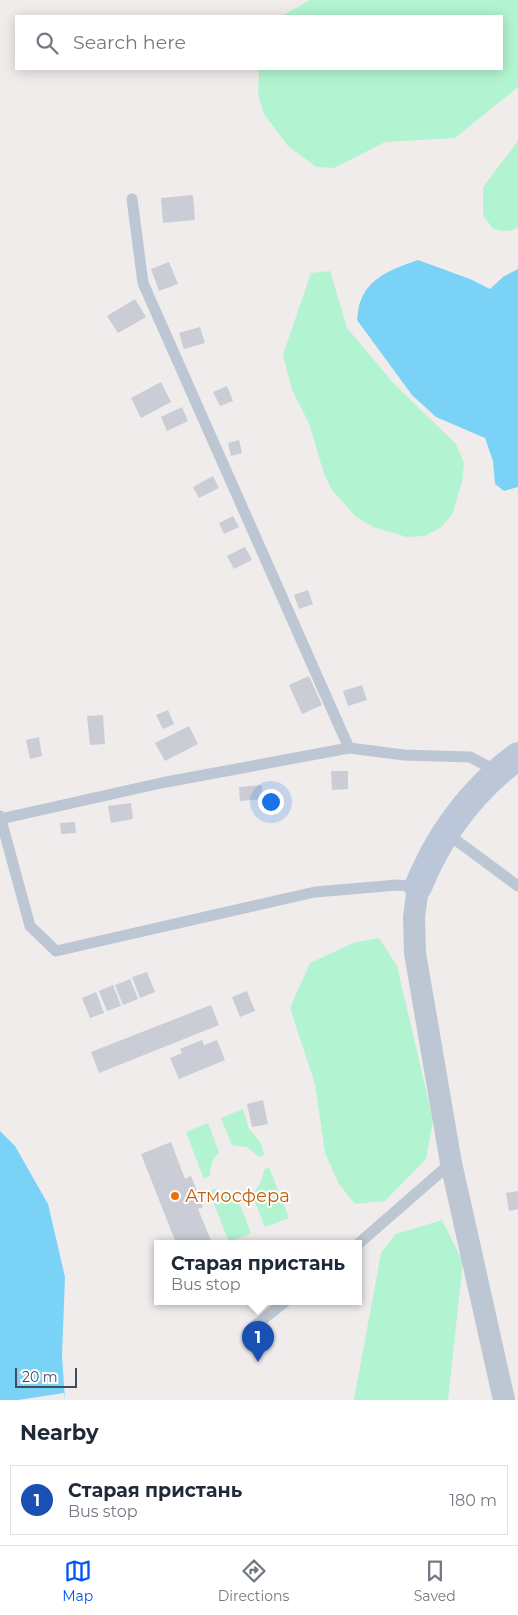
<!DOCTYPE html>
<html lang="en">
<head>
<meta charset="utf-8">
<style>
	body { margin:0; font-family:Montserrat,sans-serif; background:#f6f6f7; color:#1f2937 }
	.scale { position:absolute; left:15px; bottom:12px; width:62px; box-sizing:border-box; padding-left:5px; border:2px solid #424d5b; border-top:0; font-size:14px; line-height:18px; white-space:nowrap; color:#424d5b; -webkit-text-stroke:4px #fff; paint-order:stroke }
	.you { position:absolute; left:270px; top:801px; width:18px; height:18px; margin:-12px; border:4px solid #fff; border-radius:50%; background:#1a73e8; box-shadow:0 0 0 8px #1a73e833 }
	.badge { display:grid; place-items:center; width:32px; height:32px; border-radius:50%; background:#0256f2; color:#fff; font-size:16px; font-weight:700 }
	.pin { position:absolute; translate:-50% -41px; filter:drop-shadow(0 1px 2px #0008) }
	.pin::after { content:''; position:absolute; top:26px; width:18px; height:15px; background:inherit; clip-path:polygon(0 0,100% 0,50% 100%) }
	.popup { position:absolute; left:154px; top:1240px; width:208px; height:65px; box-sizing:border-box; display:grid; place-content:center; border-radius:0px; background:#fff; filter:drop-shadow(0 1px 4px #0005); font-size:16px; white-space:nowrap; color:#747a83 }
	.popup b { font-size:19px; color:#1f2937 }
	.popup::after { content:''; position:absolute; left:50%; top:100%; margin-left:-10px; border:10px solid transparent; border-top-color:#fff }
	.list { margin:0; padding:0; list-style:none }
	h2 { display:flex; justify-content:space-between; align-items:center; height:65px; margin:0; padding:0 20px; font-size:21px }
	h2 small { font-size:16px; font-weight:400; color:#747a83 }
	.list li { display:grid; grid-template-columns:32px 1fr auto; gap:15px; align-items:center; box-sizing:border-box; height:70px; margin:0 10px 10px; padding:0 10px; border:1px solid #e0e1e3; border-radius:0px }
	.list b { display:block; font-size:19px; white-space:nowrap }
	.list p { margin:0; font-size:16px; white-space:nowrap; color:#747a83 }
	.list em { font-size:16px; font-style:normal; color:#747a83 }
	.icon { flex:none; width:28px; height:28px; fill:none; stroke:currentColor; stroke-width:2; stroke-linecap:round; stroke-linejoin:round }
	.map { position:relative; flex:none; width:518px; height:1400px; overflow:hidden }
	.search { position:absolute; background:#fff; box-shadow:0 2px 12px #0003; left:15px; right:15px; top:15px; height:55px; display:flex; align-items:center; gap:12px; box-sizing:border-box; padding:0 18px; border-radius:0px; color:#747a83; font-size:19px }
	.sheet { height:145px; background:#fff }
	nav { display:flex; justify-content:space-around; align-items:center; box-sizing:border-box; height:70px; border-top:1px solid #e0e1e3; background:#fff; font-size:14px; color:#747a83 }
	nav a { display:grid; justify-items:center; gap:2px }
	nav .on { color:#0256f2 }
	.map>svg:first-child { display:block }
</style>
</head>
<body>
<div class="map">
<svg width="518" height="1400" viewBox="0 0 518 1400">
	<rect width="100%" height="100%" fill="#efeceb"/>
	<g fill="#b2f4d1">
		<polygon points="310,0 518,0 518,87 455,138 385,142 334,168 316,167 288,146 264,114 258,95 259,69 502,69 502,16 282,16"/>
		<path d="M518,141v86c-8,6 -15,4 -25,2l-10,-14v-28z"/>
		<polygon points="330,271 347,328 395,385 456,444 464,463 462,482 452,515 440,528 424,536 407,537 373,527 356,517 332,490 324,474 309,423 292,390 283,355 311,273"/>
		<polygon points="379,938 397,966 433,1120 426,1159 385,1201 355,1204 339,1184 325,1153 315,1084 290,1008 310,963 353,943"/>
		<polygon points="243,1109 249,1129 260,1142 265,1155 259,1157 247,1147 232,1145 221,1118"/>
		<path d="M208,1123l11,29c-7,8 -9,14 -9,24l-6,3 -18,-47z"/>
		<path d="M269,1167l20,51 -24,9 -13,-33c7,-7 10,-14 12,-24z"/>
		<polygon points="216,1189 222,1194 238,1199 251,1233 229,1242 209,1191"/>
		<polygon points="442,1220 463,1262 448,1400 354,1400 381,1253 396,1234"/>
	</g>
	<g fill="#7ad2f7">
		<path d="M418,260l52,19 20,10 13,-12 15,-8v218l-14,4 -9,-7 -2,-23 -8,-23 -49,-21 -24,-22 -55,-75c1,-6 1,-14 4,-20 9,-24 35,-32 57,-40z"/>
		<polygon points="0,1131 15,1146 48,1204 65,1277 62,1356 65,1400 0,1400"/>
	</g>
	<polygon fill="#efeceb" points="64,1393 65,1400 18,1400"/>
	<g fill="#cacdd5">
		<polygon points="193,195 195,220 163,223 161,198"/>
		<polygon points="169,262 178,284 159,291 151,269"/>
		<polygon points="135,299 146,317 118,333 107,316"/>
		<polygon points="200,327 205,343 184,349 179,333"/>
		<polygon points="161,382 171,402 141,418 131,398"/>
		<polygon points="227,386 233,401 220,406 213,392"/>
		<polygon points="182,407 188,421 167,431 161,417"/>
		<polygon points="239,440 242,453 231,456 228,443"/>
		<polygon points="213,476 219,488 199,498 193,487"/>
		<polygon points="233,516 239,527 224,534 219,523"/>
		<polygon points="245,547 252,560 234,569 227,556"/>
		<polygon points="308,590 313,604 299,609 294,595"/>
		<polygon points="309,676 322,705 302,714 289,685"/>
		<polygon points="362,685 367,700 348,706 343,691"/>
		<polygon points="168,710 174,724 163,729 156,715"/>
		<polygon points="103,715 105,744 90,745 87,716"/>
		<polygon points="189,726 198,744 165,761 155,743"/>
		<polygon points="39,737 42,756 30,759 26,740"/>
		<polygon points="331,771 348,771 348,789 332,790"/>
		<polygon points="262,785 263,799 240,801 239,787"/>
		<polygon points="131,803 133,819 111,823 108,806"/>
		<polygon points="75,822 76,833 61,834 60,823"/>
		<polygon points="147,972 155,992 140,998 132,977"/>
		<polygon points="130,979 138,999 123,1005 115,985"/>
		<polygon points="113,985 121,1006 107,1011 99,991"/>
		<polygon points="247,991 255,1011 240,1017 232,997"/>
		<polygon points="96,992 104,1013 90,1018 82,998"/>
		<polygon points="211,1005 219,1025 99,1073 91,1052"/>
		<polygon points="202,1040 204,1045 217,1040 225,1060 179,1079 170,1058 182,1053 180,1049"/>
		<polygon points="263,1100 268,1124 252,1127 247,1104"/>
		<polygon points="171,1142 185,1179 191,1176 203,1207 198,1209 212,1243 176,1243 141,1154"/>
		<polygon points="518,1191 518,1209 509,1211 506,1193"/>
	</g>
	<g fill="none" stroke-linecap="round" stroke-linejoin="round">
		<g stroke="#bdc7d4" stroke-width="11">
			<polyline points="132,199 143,283 349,748 404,755 470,757 497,771"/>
			<polyline points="0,816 30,926 56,951 315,892 397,885 418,887"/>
			<polyline points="1,819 161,783 349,748"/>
			<polyline points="445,832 518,886"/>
			<polyline points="358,1244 451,1163"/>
			<polyline points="252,1328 286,1301"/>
		</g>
		<polyline stroke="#bdc7d4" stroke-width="22" points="418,887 414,917 415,953 451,1163 504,1400"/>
		<path stroke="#bbc7d8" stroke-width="28" d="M418,887c21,-52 54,-97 100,-131"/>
	</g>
	<circle fill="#e8710a" stroke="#fff" stroke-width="2" cx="175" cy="1196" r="5"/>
	<g text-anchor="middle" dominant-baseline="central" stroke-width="4" stroke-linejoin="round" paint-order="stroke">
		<g font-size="18" fill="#c56008" stroke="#fff" text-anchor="start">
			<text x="185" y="1196">Атмосфера</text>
		</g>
	</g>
</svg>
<div class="scale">20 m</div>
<div class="you"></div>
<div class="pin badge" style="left:258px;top:1362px;background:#1a4fb4">1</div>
<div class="popup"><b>Старая пристань</b>Bus stop</div>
<div class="search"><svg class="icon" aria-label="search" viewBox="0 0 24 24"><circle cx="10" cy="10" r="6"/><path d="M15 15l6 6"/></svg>Search here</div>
</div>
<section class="sheet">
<h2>Nearby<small></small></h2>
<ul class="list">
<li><span class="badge" style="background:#1a4fb4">1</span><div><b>Старая пристань</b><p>Bus stop</p></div><em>180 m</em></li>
</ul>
</section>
<nav>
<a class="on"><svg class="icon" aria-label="map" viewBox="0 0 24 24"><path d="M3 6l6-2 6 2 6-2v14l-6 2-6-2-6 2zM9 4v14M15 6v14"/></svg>Map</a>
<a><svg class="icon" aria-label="directions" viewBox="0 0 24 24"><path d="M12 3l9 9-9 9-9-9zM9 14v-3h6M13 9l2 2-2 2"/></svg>Directions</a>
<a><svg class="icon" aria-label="saved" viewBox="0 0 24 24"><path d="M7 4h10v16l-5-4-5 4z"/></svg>Saved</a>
</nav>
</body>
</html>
